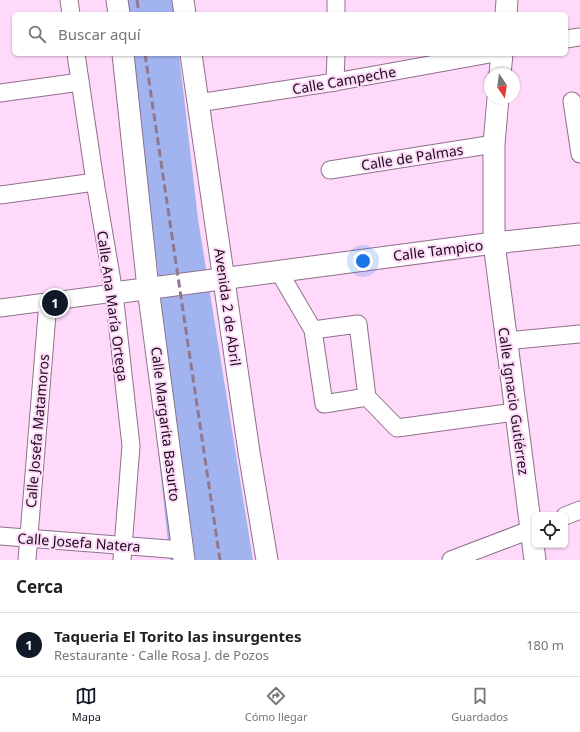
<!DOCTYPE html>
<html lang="es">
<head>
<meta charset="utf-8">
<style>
	body { margin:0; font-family:"Noto Sans",sans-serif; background:#f6f6f6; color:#222 }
	.controls { position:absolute; right:12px; bottom:12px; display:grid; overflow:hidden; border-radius:6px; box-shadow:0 1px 3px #0004 }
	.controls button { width:36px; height:36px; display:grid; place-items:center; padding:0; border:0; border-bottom:1px solid #e0e0e0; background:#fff; color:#222; font:20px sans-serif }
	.compass { position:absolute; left:484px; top:68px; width:36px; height:36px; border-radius:50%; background:#fff; box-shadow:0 1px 3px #0004; rotate:167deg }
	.you { position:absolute; left:363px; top:261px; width:14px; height:14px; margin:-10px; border:3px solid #fff; border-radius:50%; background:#1a73e8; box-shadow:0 0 0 6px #1a73e833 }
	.badge { display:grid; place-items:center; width:26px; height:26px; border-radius:50%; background:#111827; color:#fff; font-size:13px; font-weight:700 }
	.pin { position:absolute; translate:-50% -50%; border:2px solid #fff; box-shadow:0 1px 4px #0006 }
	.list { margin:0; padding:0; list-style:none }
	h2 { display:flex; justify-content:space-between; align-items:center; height:52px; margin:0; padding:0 16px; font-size:17px }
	h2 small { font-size:13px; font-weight:400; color:#767676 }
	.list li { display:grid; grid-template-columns:26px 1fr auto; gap:12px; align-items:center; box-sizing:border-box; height:64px; padding:0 16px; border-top:1px solid #e0e0e0 }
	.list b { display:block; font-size:15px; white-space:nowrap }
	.list p { margin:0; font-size:13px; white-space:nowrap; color:#767676 }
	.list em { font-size:13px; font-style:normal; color:#767676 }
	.icon { flex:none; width:22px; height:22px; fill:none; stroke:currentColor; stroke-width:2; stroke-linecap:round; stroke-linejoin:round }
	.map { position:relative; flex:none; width:580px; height:560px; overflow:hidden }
	.search { position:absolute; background:#fff; box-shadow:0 1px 3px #0004; left:12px; right:12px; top:12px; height:44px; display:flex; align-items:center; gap:10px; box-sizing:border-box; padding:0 14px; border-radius:6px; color:#767676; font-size:15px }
	.sheet { height:116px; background:#fff }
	nav { display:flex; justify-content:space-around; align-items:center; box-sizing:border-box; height:56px; border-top:1px solid #e0e0e0; background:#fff; font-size:11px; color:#767676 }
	nav a { display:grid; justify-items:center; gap:2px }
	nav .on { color:#111827 }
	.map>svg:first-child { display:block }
</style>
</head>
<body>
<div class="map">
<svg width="580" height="560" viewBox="0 0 580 560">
	<rect width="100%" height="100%" fill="#ffd9fa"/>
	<g fill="#a1b4ef">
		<polygon points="121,0 172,0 174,14 123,14"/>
		<polygon points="128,54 179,54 198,219 253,560 170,560 142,302 158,271"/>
	</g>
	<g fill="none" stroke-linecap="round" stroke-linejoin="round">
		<g stroke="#916f8d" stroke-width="19">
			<g id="minor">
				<polyline points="69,0 71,14"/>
				<polyline points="336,14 336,0"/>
				<polyline points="566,39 580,37"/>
				<polyline points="76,54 95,182 114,293 131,446 122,560"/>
				<polyline points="335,82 336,54"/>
				<polyline points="0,93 80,82"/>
				<polyline points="572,101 580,154"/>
				<polyline points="198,103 335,82 490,54"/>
				<polyline points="330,170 494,144"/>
				<polyline points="0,195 95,182"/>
				<polyline points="278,270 313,330 324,404 367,397"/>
				<polyline points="0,308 114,293"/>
				<polyline points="313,330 358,324 367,397 397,428 515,412"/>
				<polyline points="505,341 580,334"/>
				<polyline points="565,516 580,510"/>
				<polyline points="0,536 182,550"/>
				<polyline points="27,560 48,302"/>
				<polyline points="451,560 535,528"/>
			</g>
		</g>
		<g stroke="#916f8d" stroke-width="23">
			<g id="major">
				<polyline points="117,0 119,14"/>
				<polyline points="183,0 185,14"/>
				<polyline points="506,14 507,0"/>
				<polyline points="123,54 148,288 184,560"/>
				<polyline points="191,54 249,452 267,560"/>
				<polyline points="500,74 502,54"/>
				<polyline points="498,98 494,144 494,243 535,560"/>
				<polyline points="114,293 494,243 580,234"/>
			</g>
		</g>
		<use href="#minor" stroke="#fff" stroke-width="17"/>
		<use href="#major" stroke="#fff" stroke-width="21"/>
		<g stroke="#92788f" stroke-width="3" stroke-dasharray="8 4" stroke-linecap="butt">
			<polyline points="137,0 139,14"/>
			<polyline points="145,54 220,560"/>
		</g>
	</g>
	<g text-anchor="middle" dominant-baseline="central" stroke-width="4" stroke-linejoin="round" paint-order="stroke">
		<g font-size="14" fill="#180c17" stroke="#ffd9fa">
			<text transform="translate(344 80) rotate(-10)">Calle Campeche</text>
			<text transform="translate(412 157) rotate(-9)">Calle de Palmas</text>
			<text transform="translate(438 250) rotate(-7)">Calle Tampico</text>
			<text transform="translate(113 306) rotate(82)">Calle Ana María Ortega</text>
			<text transform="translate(228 307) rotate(82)">Avenida 2 de Abril</text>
			<text transform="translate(514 401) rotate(82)">Calle Ignacio Gutiérrez</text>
			<text transform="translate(166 424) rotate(83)">Calle Margarita Basurto</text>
			<text transform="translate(37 431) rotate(-85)">Calle Josefa Matamoros</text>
			<text transform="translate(79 542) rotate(4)">Calle Josefa Natera</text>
		</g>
	</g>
</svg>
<div class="controls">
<button><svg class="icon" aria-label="locate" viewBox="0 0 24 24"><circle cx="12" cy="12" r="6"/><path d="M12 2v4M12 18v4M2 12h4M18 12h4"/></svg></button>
</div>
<svg class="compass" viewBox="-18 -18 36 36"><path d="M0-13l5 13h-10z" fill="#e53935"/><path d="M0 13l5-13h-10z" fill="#767676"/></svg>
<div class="you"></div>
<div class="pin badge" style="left:55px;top:303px">1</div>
<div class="search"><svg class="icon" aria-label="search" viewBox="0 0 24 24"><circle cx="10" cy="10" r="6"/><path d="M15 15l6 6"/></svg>Buscar aquí</div>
</div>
<section class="sheet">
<h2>Cerca<small></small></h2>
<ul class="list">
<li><span class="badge">1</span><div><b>Taqueria El Torito las insurgentes</b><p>Restaurante · Calle Rosa J. de Pozos</p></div><em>180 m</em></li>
</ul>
</section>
<nav>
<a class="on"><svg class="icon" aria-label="map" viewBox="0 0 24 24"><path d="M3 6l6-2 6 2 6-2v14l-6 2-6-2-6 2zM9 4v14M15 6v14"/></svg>Mapa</a>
<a><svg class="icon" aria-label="directions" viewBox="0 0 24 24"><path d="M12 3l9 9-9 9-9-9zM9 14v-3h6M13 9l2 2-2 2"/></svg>Cómo llegar</a>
<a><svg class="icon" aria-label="saved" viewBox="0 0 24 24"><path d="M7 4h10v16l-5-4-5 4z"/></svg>Guardados</a>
</nav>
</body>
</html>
